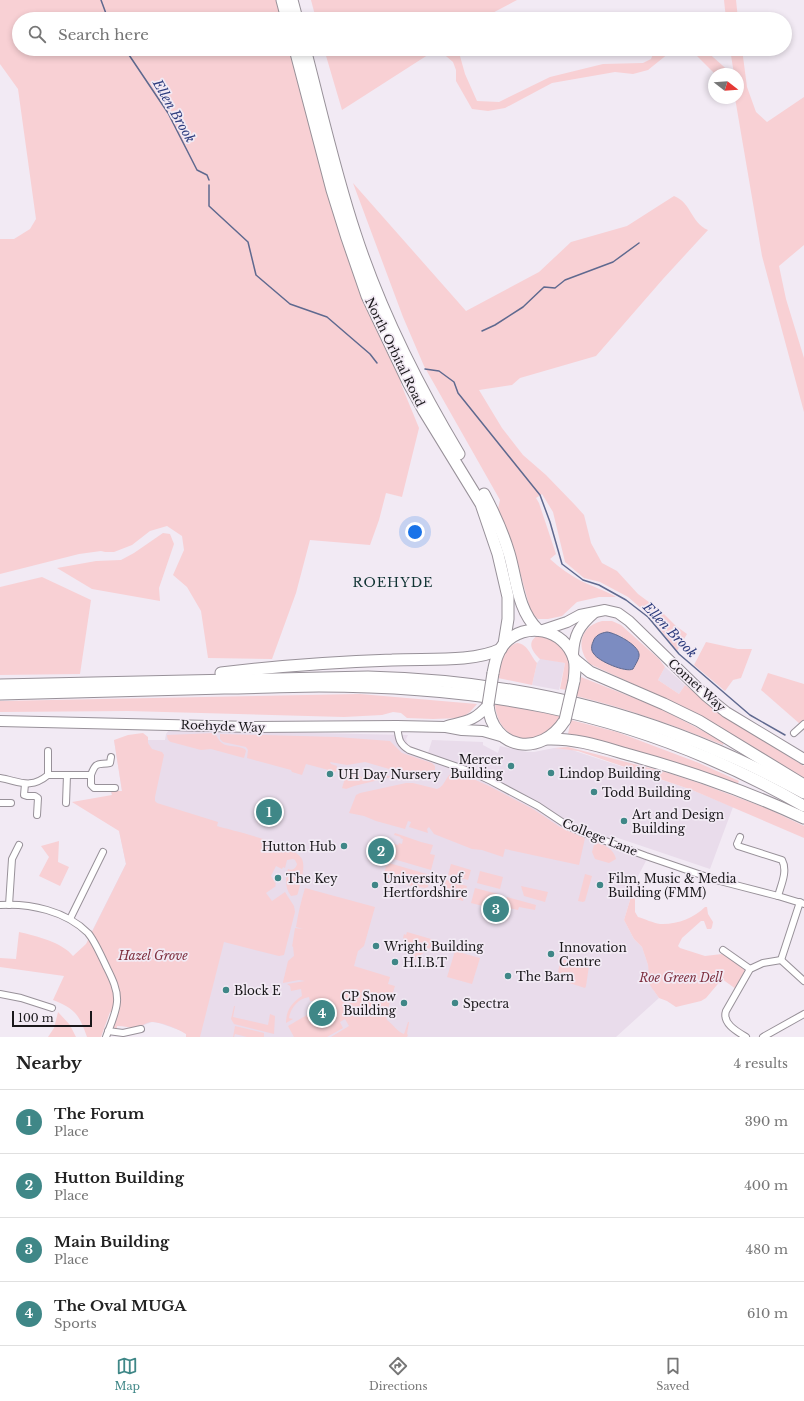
<!DOCTYPE html>
<html lang="en">
<head>
<meta charset="utf-8">
<style>
	body { margin:0; font-family:"Libre Baskerville",serif; background:#f6f6f6; color:#222 }
	.compass { position:absolute; left:708px; top:68px; width:36px; height:36px; border-radius:50%; background:#fff; box-shadow:0 2px 6px #0003; rotate:107deg }
	.scale { position:absolute; left:12px; bottom:10px; width:80px; box-sizing:border-box; padding-left:4px; border:2px solid #1a181b; border-top:0; font-size:11px; line-height:14px; white-space:nowrap; color:#1a181b; -webkit-text-stroke:3px #f2eaf4; paint-order:stroke }
	.you { position:absolute; left:415px; top:532px; width:14px; height:14px; margin:-10px; border:3px solid #fff; border-radius:50%; background:#1a73e8; box-shadow:0 0 0 6px #1a73e833 }
	.badge { display:grid; place-items:center; width:26px; height:26px; border-radius:50%; background:#3f8787; color:#fff; font-size:13px; font-weight:700 }
	.pin { position:absolute; translate:-50% -50%; border:2px solid #fff; box-shadow:0 1px 4px #0006 }
	.list { margin:0; padding:0; list-style:none }
	h2 { display:flex; justify-content:space-between; align-items:center; height:52px; margin:0; padding:0 16px; font-size:17px }
	h2 small { font-size:13px; font-weight:400; color:#767676 }
	.list li { display:grid; grid-template-columns:26px 1fr auto; gap:12px; align-items:center; box-sizing:border-box; height:64px; padding:0 16px; border-top:1px solid #e0e0e0 }
	.list b { display:block; font-size:15px; white-space:nowrap }
	.list p { margin:0; font-size:13px; white-space:nowrap; color:#767676 }
	.list em { font-size:13px; font-style:normal; color:#767676 }
	.icon { flex:none; width:22px; height:22px; fill:none; stroke:currentColor; stroke-width:2; stroke-linecap:round; stroke-linejoin:round }
	.map { position:relative; flex:none; width:804px; height:1037px; overflow:hidden }
	.search { position:absolute; background:#fff; box-shadow:0 2px 6px #0003; left:12px; right:12px; top:12px; height:44px; display:flex; align-items:center; gap:10px; box-sizing:border-box; padding:0 14px; border-radius:22px; color:#767676; font-size:15px }
	.sheet { height:308px; background:#fff }
	nav { display:flex; justify-content:space-around; align-items:center; box-sizing:border-box; height:56px; border-top:1px solid #e0e0e0; background:#fff; font-size:11px; color:#767676 }
	nav a { display:grid; justify-items:center; gap:2px }
	nav .on { color:#3f8787 }
	.map>svg:first-child { display:block }
</style>
</head>
<body>
<div class="map">
<svg width="804" height="1037" viewBox="0 0 804 1037">
	<rect width="100%" height="100%" fill="#f2eaf4"/>
	<g fill="#e9dceb">
		<polygon points="541,658 565,663 559,690 532,685 537,663"/>
		<polygon points="665,667 685,685 679,694 658,680"/>
		<polygon points="169,730 408,735 406,739 408,745 428,753 432,740 483,742 483,745 498,753 500,746 527,752 534,752 554,748 572,750 692,790 733,807 710,869 612,836 612,839 614,841 647,859 636,880 624,920 634,939 642,947 648,965 654,991 659,998 616,1037 186,1037 186,1034 182,1031 159,1023 152,1022 139,1027 129,1027 90,935 126,864 111,791 122,791 114,740 165,740 166,734"/>
	</g>
	<g fill="#f8d0d4" fill-rule="evenodd">
		<polygon points="0,0 277,0 282,19 19,19 19,49 290,49 311,125 318,160 332,204 403,382 401,384 419,428 402,497 386,493 379,520 370,545 310,540 296,593 272,659 208,658 201,611 187,587 173,575 184,550 182,536 167,526 150,531 132,545 114,552 105,552 101,551 79,554 0,574 0,239 14,239 30,229 36,219 18,89 0,64"/>
		<polygon points="311,0 517,0 481,19 316,19"/>
		<polygon points="724,0 736,0 738,19 726,19"/>
		<polygon points="324,49 449,49 460,56 465,74 477,101 499,102 550,77 603,64 643,63 651,59 655,49 674,49 648,70 633,74 615,72 552,83 505,108 488,111 472,109 456,81 456,70 453,62 440,51 434,51 342,110"/>
		<polygon points="690,49 704,49 732,74 715,74"/>
		<polygon points="730,49 742,49 747,87 756,112 767,122 804,97 804,245 779,266 786,299 804,358 804,412 762,256 735,98 738,98 738,74 734,74"/>
		<path d="M353,183l113,128 73,-39 32,-30 56,-16 47,-30c18,7 16,26 34,34l-45,49 -67,77 -76,22 -8,7 -33,5 23,38 21,27 23,20 29,30 9,10 7,28 11,20 15,8 21,23 23,17 15,15 11,8 -10,17 -28,-36 -21,-18 -28,-15 -16,-4 -19,-16 -12,-50 -11,-18 -6,4 3,5 17,51 -6,5c10,9 20,16 31,22 12,6 24,9 35,16h-17l-22,5 -15,14 -14,3h-10l-7,-7 -15,-54 -18,-49 2,-9 -76,-134 -21,-49z"/>
		<polygon points="163,533 170,534 174,544 159,588 160,601 92,589 57,568 96,561 121,560 134,553"/>
		<polygon points="42,577 91,600 80,674 0,675 0,587"/>
		<path d="M602,621h10l9,4 38,34 6,8 -7,13 21,14 6,-9 47,36 72,45v14l-130,-77 -84,-39c-15,-16 -10,-38 12,-43zM607,632l14,4 17,15 1,5 -6,13 -5,1 -27,-10 -3,-25z"/>
		<path d="M537,636c32,4 36,26 30,54l-7,-1 5,-26 -25,-4c-7,-7 -14,-16 -3,-23z"/>
		<polygon points="706,642 738,649 752,649 741,678 733,680 725,691 694,665"/>
		<path d="M517,643c11,1 13,12 20,20l-5,22 -34,-7c1,-12 5,-31 19,-35z"/>
		<polygon points="768,673 804,684 804,720 800,724 761,690"/>
		<path d="M581,677l78,31 65,34 -1,3c-48,-19 -97,-37 -147,-49z"/>
		<polygon points="360,694 477,704 470,712 461,718 433,719 407,718 401,713 393,712 382,715 344,717 128,711 0,712 0,701"/>
		<path d="M495,704l66,12c-19,34 -63,29 -66,-12z"/>
		<polygon points="571,720 617,732 699,763 739,781 737,785 689,768 568,734"/>
		<path d="M143,733l5,4v6l4,6 10,3 2,3 -9,42v4l2,2 61,19 -1,4c17,5 79,19 85,33 4,9 -2,25 -4,34l-1,2 -6,1c-6,-7 -6,-19 -3,-27 5,2 8,-1 9,-5l-2,-4 -2,-1 -6,1 -2,8 -2,-1 -1,2 -6,-3 -5,10 5,8 -1,1 1,1 -10,7 6,8 13,-9 9,14 1,6 -11,43 -5,1 -55,-14 -24,95h-14v-3c-7,-5 -27,-13 -36,-12 -5,1 -9,5 -14,6 -6,0 -12,-2 -19,-2v4l-3,-1 -2,-2 5,-13 -7,-2 -9,25h-14c-8,-23 -12,-28 -34,-37l11,-24 -64,-9v-9l16,1 3,-27c17,4 43,10 54,24l13,-12 40,-80 -7,-33 -47,-29 40,-7 -1,-4h11l-8,-51 14,-5z"/>
		<path d="M215,733c8,18 16,10 30,16l1,2 -2,7 -33,-9 -10,1 -30,-8c-3,-1 -4,-4 -4,-7z"/>
		<polygon points="220,734 337,737 390,741 402,753 432,763 435,766 435,771 431,776 427,777 413,773 403,773 365,762 347,765 330,762 331,764 337,766 336,772 306,764 302,775 292,772 291,770 247,758 248,750 246,747 223,742 220,739"/>
		<polygon points="568,747 665,772 699,783 766,808 804,826 804,838 692,790 578,751 554,748"/>
		<polygon points="347,772 362,777 380,773 391,777 354,786 346,789 342,788"/>
		<path d="M454,772l17,6 18,8 44,23 27,18 25,11 -6,27 -74,-16 -2,8 -21,-7 -10,-1 -38,-15 -5,-7 -2,2 1,4 -19,-6 2,-5 -3,-1 -3,8 -29,-8 -12,-5 -15,-3 7,-18 4,-2 46,-10h7l24,6c9,-3 8,-14 17,-17z"/>
		<polygon points="395,833 421,842 433,845 430,854 435,855 431,870 390,858 394,845 398,846 391,844 387,858 385,857 386,854 385,854 388,842 398,845 399,843 402,844 403,839 400,838 401,837 394,835"/>
		<polygon points="59,841 58,862 69,867 60,886 39,876 49,857 41,846"/>
		<path d="M597,843c9,2 17,7 19,16l-7,4 -14,-4 -3,-7 2,-7z"/>
		<polygon points="389,863 430,875 428,887 425,888 420,887 419,888 391,880 391,879 386,877 384,874 386,866 388,866"/>
		<polygon points="451,864 471,870 468,880 448,875"/>
		<polygon points="480,871 503,877 500,889 477,883"/>
		<polygon points="585,874 592,876 585,901 583,902 578,901"/>
		<polygon points="446,880 467,886 463,901 442,895"/>
		<polygon points="521,886 548,892 545,902 524,896"/>
		<path d="M305,888l70,19 -11,39 -6,5 -4,15 36,11 -2,7 7,2 -9,29 1,5c7,5 9,11 17,14l4,-12h1l-2,12 1,1 -1,2h-76l18,-11 -4,-7 -5,3 3,6 -16,9h-33l-6,-11 36,-21 -6,-4h-8l-1,-4c-11,2 -18,10 -20,21l4,1 -7,4c0,-12 5,-20 16,-27l-1,-7 -10,2 -1,-5 -3,-2 18,-3 -6,-1 -16,3v-1l5,-21 6,-5 -1,-10 -1,1 3,-19 8,1 -7,-2c2,-13 5,-26 9,-39z"/>
		<polygon points="475,888 498,894 494,909 471,903"/>
		<path d="M633,890h1l1,2v20l3,5c7,2 15,6 22,7 16,1 34,-6 45,-17h2l1,7 5,8 -1,5 -1,2h-4l-3,-8h-3l-19,17 -4,8 2,2 25,8 17,-2 22,14 1,4 -9,17 -14,-10 -16,19 -5,3 -25,6 -9,-6 -8,-3 -5,-7 -4,-6 -2,-20 -6,-18 -8,-8 -10,-19z"/>
		<polygon points="507,897 536,905 535,910 519,907 518,910 504,907"/>
		<polygon points="407,932 438,941 411,963 409,942 404,941 405,939 403,938 404,934 406,935"/>
		<polygon points="455,951 480,958 472,984 447,977"/>
		<path d="M566,959l2,4 11,4 3,-3 7,2 -3,20 -1,2 -22,-7 -4,-3c-2,-6 0,-14 4,-18z"/>
		<polygon points="234,1006 235,1006 233,1017 268,1025 270,1014 275,1016 274,1034 234,1024 231,1019"/>
		<polygon points="58,1012 70,1025 76,1037 48,1037 54,1028"/>
		<polygon points="235,1026 264,1033 264,1037 247,1037 235,1034 234,1037 233,1037"/>
	</g>
	<path fill="#7c8cc1" stroke="#5f698f" d="M607,632c9,1 31,13 32,22 1,4 -4,11 -6,15 -7,4 -35,-8 -39,-15 -3,-3 -3,-8 -1,-12 2,-7 8,-9 14,-10z"/>
	<g fill="none" stroke-linecap="round" stroke-linejoin="round">
		<g stroke="#5f698f" stroke-width="1.5">
			<polyline points="101,0 108,19"/>
			<polyline points="125,49 168,113 197,170 207,175 209,180"/>
			<polyline points="209,185 209,206 248,242 256,275 290,304 327,317 370,354 377,363"/>
			<polyline points="482,331 495,325 523,307 544,287 555,288 565,280 613,262 639,243"/>
			<polyline points="425,369 439,371 454,382 458,393 540,495 550,522 562,564 583,580 599,585 626,600 648,617 679,654 750,715 785,735"/>
		</g>
		<g stroke="#989199" stroke-width="8">
			<g id="street">
				<path d="M397,726c2,12 1,17 12,24l63,22 19,9 47,25 30,20 16,7 62,23 70,24 62,16 26,8"/>
				<polyline points="794,733 804,724"/>
				<polyline points="48,751 48,775"/>
				<polyline points="91,775 91,785 94,788 115,788"/>
				<path d="M0,778c19,3 30,12 48,-3h43c5,-14 7,-10 19,-12l1,-6"/>
				<polyline points="25,784 24,795 27,796 35,796 38,798 37,815"/>
				<polyline points="0,803 11,803"/>
				<polyline points="66,803 67,775"/>
				<path d="M740,837l-3,7 1,2 44,14c6,11 -1,25 -4,36"/>
				<path d="M0,905c30,-2 66,6 88,28 7,8 14,25 19,35 5,10 11,22 10,34 -1,12 -7,24 -11,35"/>
				<polyline points="9,905 12,859 19,845"/>
				<polyline points="70,919 103,852"/>
				<polyline points="723,950 750,969"/>
				<polyline points="781,960 800,902"/>
				<polyline points="0,994 21,998 52,1008"/>
				<polyline points="108,1031 123,1033 141,1029"/>
				<path d="M746,1037c-10,-6 -24,-14 -20,-26l24,-42 13,-6 18,-3 23,21"/>
				<polyline points="763,1037 804,1014"/>
			</g>
		</g>
		<g stroke="#989199" stroke-width="12">
			<g id="primary">
				<polyline points="543,630 567,622 580,615 605,610 618,613 629,621 705,695 726,712 804,759"/>
				<path d="M573,654c1,-19 6,-28 21,-41"/>
				<polyline points="0,721 252,727 397,726 446,727 462,730 483,731 504,737"/>
				<path d="M447,726c19,-5 28,-5 41,-21"/>
			</g>
		</g>
		<g stroke="#989199" stroke-width="13">
			<g id="highway">
				<polyline points="282,0 287,19"/>
				<polyline points="292,0 297,19"/>
				<polyline points="295,49 332,190 347,238 367,296 408,382 424,411 481,504 498,554 508,597 508,619 504,644"/>
				<path d="M305,49c16,61 30,124 50,184 25,77 62,151 104,221"/>
				<path d="M484,494c10,19 19,39 25,59 8,27 8,56 29,77"/>
				<polyline points="574,659 590,672 664,704 699,721 804,785"/>
				<path d="M221,673c57,-7 114,-11 171,-13 33,-2 80,3 109,-11"/>
				<path d="M493,673c2,-10 4,-21 11,-29 21,-24 61,-15 70,15 2,7 1,14 0,22"/>
				<path d="M0,685l368,-8c158,4 297,39 436,116"/>
				<path d="M0,694c75,-2 149,-4 224,-6 32,0 63,-2 95,-2 76,0 153,6 227,21 90,19 178,53 258,99"/>
				<path d="M488,705c4,45 53,53 77,15"/>
				<path d="M547,739c29,-1 55,8 83,16 62,17 116,36 174,63"/>
			</g>
		</g>
		<use href="#street" stroke="#fff" stroke-width="6"/>
		<use href="#primary" stroke="#fff" stroke-width="10"/>
		<use href="#highway" stroke="#fff" stroke-width="11"/>
		<g stroke="#989199" stroke-width="13" stroke-linecap="butt">
			<g id="highway-bridge">
				<polyline points="488,705 493,673"/>
				<polyline points="565,720 574,681"/>
			</g>
		</g>
		<use href="#highway-bridge" stroke="#fff" stroke-width="11"/>
	</g>
	<g fill="#3f8787" stroke="#f2eaf4" stroke-width="1.5">
		<circle cx="511" cy="766" r="4"/>
		<circle cx="551" cy="773" r="4"/>
		<circle cx="330" cy="774" r="4"/>
		<circle cx="594" cy="792" r="4"/>
		<circle cx="624" cy="821" r="4"/>
		<circle cx="344" cy="846" r="4"/>
		<circle cx="278" cy="878" r="4"/>
		<circle cx="375" cy="885" r="4"/>
		<circle cx="600" cy="885" r="4"/>
		<circle cx="376" cy="946" r="4"/>
		<circle cx="551" cy="954" r="4"/>
		<circle cx="395" cy="962" r="4"/>
		<circle cx="508" cy="976" r="4"/>
		<circle cx="226" cy="990" r="4"/>
		<circle cx="404" cy="1003" r="4"/>
		<circle cx="455" cy="1003" r="4"/>
	</g>
	<g text-anchor="middle" dominant-baseline="central" stroke-width="3.5" stroke-linejoin="round" paint-order="stroke">
		<g font-size="12" fill="#1a181b" stroke="#f2eaf4">
			<text transform="translate(395 352) rotate(64)">North Orbital Road</text>
			<text transform="translate(697 685) rotate(42)">Comet Way</text>
			<text transform="translate(223 726) rotate(2)">Roehyde Way</text>
			<text transform="translate(600 837) rotate(22)">College Lane</text>
		</g>
		<g font-size="12" fill="#1a181b" stroke="#f2eaf4" text-anchor="start">
			<text x="503" y="759" text-anchor="end">Mercer<tspan x="503" dy="14">Building</tspan></text>
			<text x="559" y="773">Lindop Building</text>
			<text x="338" y="774">UH Day Nursery</text>
			<text x="602" y="792">Todd Building</text>
			<text x="632" y="814">Art and Design<tspan x="632" dy="14">Building</tspan></text>
			<text x="336" y="846" text-anchor="end">Hutton Hub</text>
			<text x="286" y="878">The Key</text>
			<text x="383" y="878">University of<tspan x="383" dy="14">Hertfordshire</tspan></text>
			<text x="608" y="878">Film, Music &amp; Media<tspan x="608" dy="14">Building (FMM)</tspan></text>
			<text x="384" y="946">Wright Building</text>
			<text x="559" y="947">Innovation<tspan x="559" dy="14">Centre</tspan></text>
			<text x="403" y="962">H.I.B.T</text>
			<text x="516" y="976">The Barn</text>
			<text x="234" y="990">Block E</text>
			<text x="396" y="996" text-anchor="end">CP Snow<tspan x="396" dy="14">Building</tspan></text>
			<text x="463" y="1003">Spectra</text>
		</g>
		<g font-size="12" font-style="italic" fill="#7d2e3d" stroke="#f2eaf4">
			<text x="153" y="955">Hazel Grove</text>
			<text x="681" y="977">Roe Green Dell</text>
		</g>
		<g font-size="13" font-style="italic" fill="#2f3e7f" stroke="#f2eaf4">
			<text transform="translate(174 111) rotate(60)">Ellen Brook</text>
			<text transform="translate(670 630) rotate(46)">Ellen Brook</text>
		</g>
		<g font-size="13" letter-spacing="1" fill="#113434" stroke="#f2eaf4">
			<text x="393" y="582">ROEHYDE</text>
		</g>
	</g>
</svg>
<svg class="compass" viewBox="-18 -18 36 36"><path d="M0-13l5 13h-10z" fill="#e53935"/><path d="M0 13l5-13h-10z" fill="#767676"/></svg>
<div class="scale">100 m</div>
<div class="you"></div>
<div class="pin badge" style="left:269px;top:812px">1</div>
<div class="pin badge" style="left:381px;top:851px">2</div>
<div class="pin badge" style="left:496px;top:909px">3</div>
<div class="pin badge" style="left:322px;top:1013px">4</div>
<div class="search"><svg class="icon" aria-label="search" viewBox="0 0 24 24"><circle cx="10" cy="10" r="6"/><path d="M15 15l6 6"/></svg>Search here</div>
</div>
<section class="sheet">
<h2>Nearby<small>4 results</small></h2>
<ul class="list">
<li><span class="badge">1</span><div><b>The Forum</b><p>Place</p></div><em>390 m</em></li>
<li><span class="badge">2</span><div><b>Hutton Building</b><p>Place</p></div><em>400 m</em></li>
<li><span class="badge">3</span><div><b>Main Building</b><p>Place</p></div><em>480 m</em></li>
<li><span class="badge">4</span><div><b>The Oval MUGA</b><p>Sports</p></div><em>610 m</em></li>
</ul>
</section>
<nav>
<a class="on"><svg class="icon" aria-label="map" viewBox="0 0 24 24"><path d="M3 6l6-2 6 2 6-2v14l-6 2-6-2-6 2zM9 4v14M15 6v14"/></svg>Map</a>
<a><svg class="icon" aria-label="directions" viewBox="0 0 24 24"><path d="M12 3l9 9-9 9-9-9zM9 14v-3h6M13 9l2 2-2 2"/></svg>Directions</a>
<a><svg class="icon" aria-label="saved" viewBox="0 0 24 24"><path d="M7 4h10v16l-5-4-5 4z"/></svg>Saved</a>
</nav>
</body>
</html>
